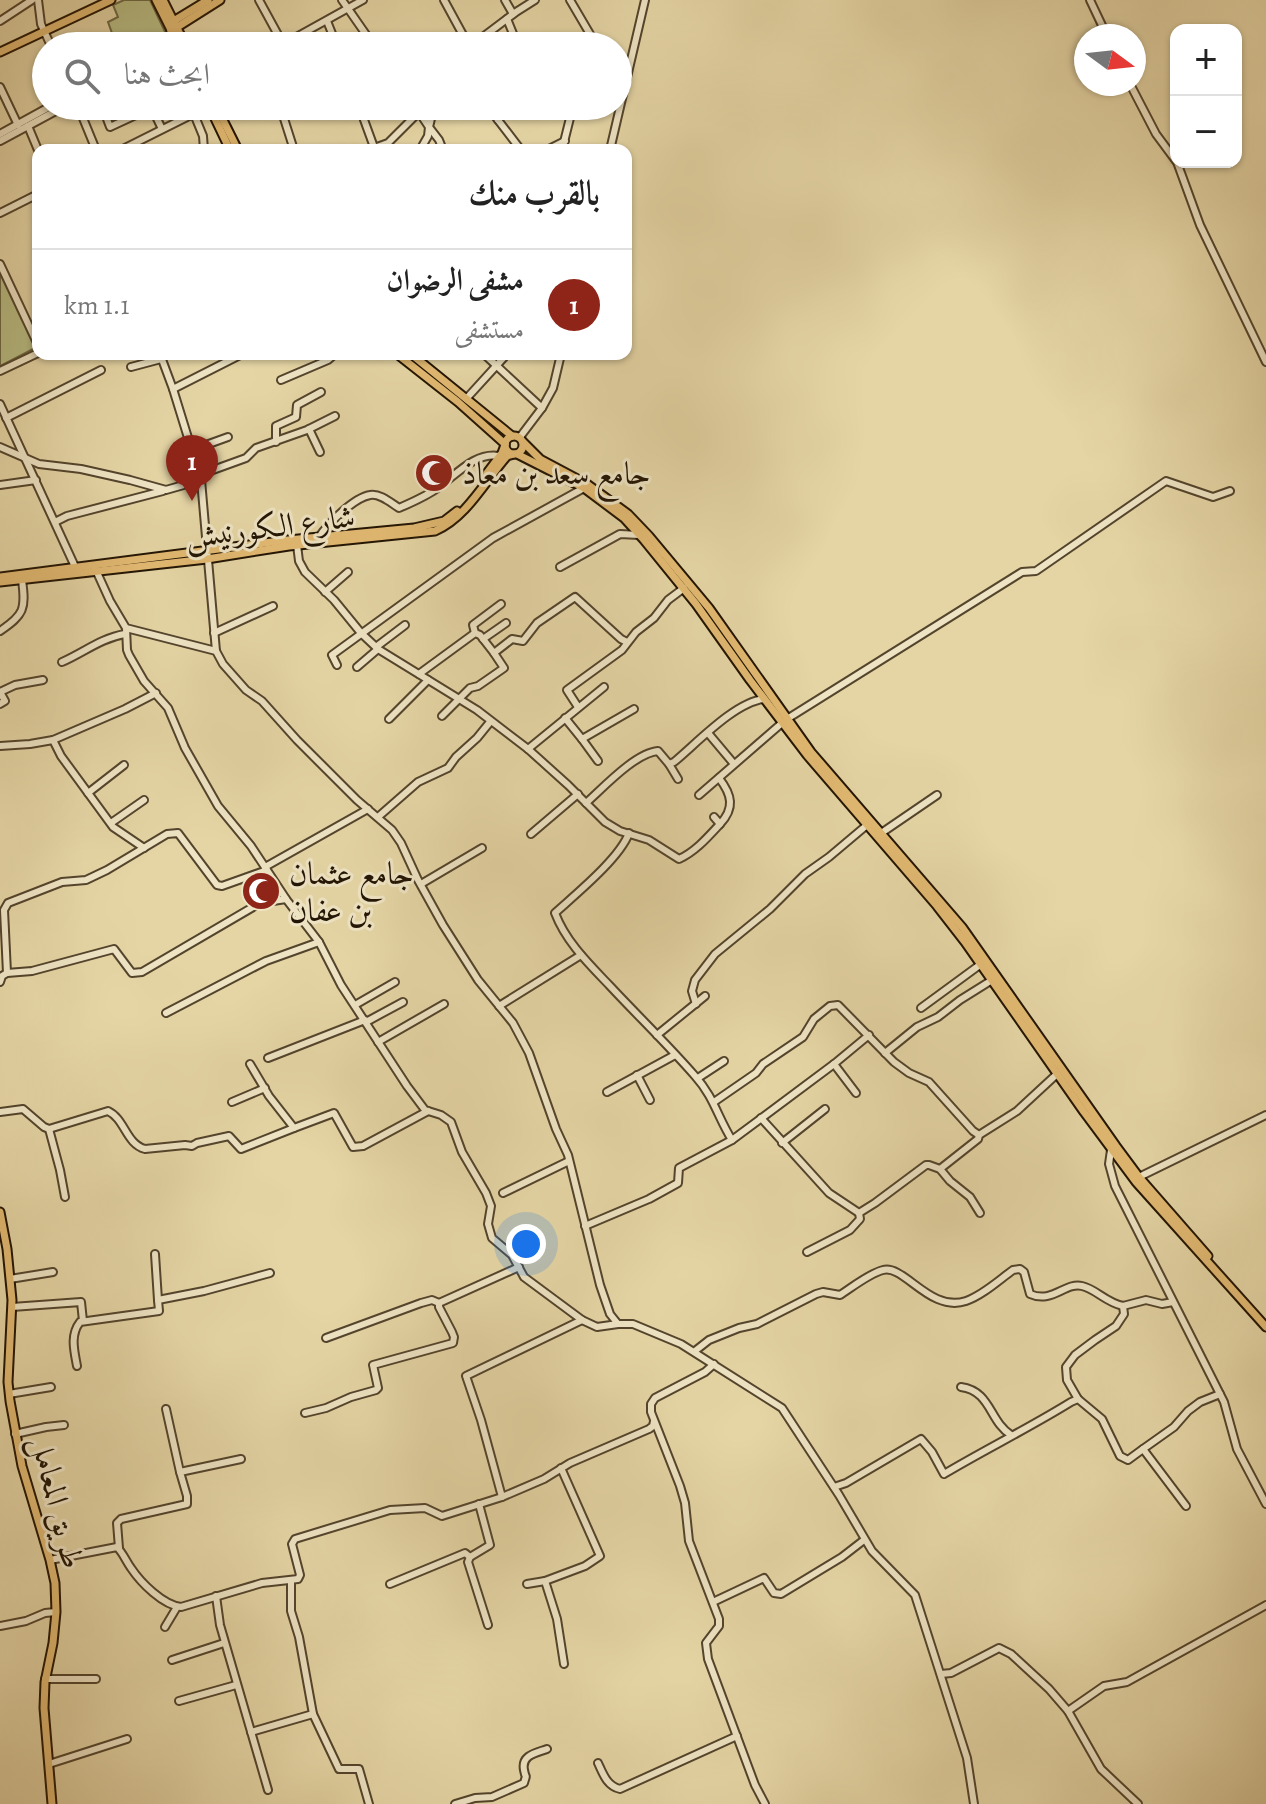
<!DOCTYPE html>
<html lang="ar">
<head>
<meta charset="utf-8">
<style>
	body { margin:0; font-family:Alegreya,Amiri,serif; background:#f2f2f2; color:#222; direction:rtl }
	.controls { position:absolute; right:24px; top:24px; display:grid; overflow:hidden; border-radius:16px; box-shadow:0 2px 6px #0004 }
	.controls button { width:72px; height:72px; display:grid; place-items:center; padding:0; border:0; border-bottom:2px solid #e0e0e0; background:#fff; color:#222; font:40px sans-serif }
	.compass { position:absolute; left:1074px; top:24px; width:72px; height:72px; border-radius:50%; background:#fff; box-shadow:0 2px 6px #0004; rotate:105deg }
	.you { position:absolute; left:526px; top:1244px; width:28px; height:28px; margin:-20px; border:6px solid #fff; border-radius:50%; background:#1a73e8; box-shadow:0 0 0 12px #1a73e833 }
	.badge { display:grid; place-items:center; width:52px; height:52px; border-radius:50%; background:#8f2418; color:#fff; font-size:26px; font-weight:700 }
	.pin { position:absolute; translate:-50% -66px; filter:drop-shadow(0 2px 4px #0008) }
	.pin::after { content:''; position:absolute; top:42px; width:28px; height:24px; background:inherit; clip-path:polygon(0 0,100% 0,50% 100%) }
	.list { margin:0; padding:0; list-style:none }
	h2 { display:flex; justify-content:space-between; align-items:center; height:104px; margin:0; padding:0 32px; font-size:34px }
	h2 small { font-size:26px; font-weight:400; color:#767676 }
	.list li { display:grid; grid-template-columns:52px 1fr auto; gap:24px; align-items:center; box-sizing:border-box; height:112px; padding:0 32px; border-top:2px solid #e0e0e0 }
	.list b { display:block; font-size:30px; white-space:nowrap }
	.list p { margin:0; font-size:26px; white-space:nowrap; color:#767676 }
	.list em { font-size:26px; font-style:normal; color:#767676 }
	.icon { flex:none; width:44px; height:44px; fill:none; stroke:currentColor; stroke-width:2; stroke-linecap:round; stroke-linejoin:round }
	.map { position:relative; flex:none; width:1266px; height:1804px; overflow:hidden; direction:ltr }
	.search { position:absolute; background:#fff; box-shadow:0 2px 6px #0004; left:32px; top:32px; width:600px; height:88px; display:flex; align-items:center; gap:20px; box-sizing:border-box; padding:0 28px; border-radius:44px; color:#767676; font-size:30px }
	.panel { position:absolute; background:#fff; box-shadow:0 2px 6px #0004; left:32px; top:144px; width:600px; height:216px; border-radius:16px; direction:rtl }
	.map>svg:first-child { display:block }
</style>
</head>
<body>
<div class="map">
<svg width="1266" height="1804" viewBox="0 0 1266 1804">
	<rect width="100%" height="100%" fill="#e5d5a5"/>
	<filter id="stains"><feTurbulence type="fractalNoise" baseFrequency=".0025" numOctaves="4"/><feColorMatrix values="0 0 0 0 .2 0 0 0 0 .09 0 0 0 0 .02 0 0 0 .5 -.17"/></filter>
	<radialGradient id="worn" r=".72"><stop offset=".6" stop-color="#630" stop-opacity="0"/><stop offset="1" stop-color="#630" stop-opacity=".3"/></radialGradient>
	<g fill="#b8bc83" stroke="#6d6844" stroke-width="2">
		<polygon points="124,0 150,0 167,36 149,46 132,46 127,38 116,44 108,22 118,17 113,5"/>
		<polygon points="0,269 37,347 0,366"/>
	</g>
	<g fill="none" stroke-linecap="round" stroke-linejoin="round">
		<g stroke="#53442c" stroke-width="10">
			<g id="minor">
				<polyline points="38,0 41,24 51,46"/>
				<polyline points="259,0 283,44"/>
				<polyline points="342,0 374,46"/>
				<polyline points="444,0 469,46"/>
				<polyline points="505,0 513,14"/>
				<polyline points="570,0 597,46"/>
				<polyline points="1090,0 1107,36"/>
				<polyline points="507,19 518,46"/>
				<polyline points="0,21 32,0"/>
				<polyline points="327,21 337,46"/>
				<polyline points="161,46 178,37"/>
				<polyline points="280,46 363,0"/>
				<polyline points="471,46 516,12 535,0"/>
				<polyline points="1130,84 1156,134 1176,161"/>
				<polyline points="0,87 18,125"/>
				<polyline points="78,106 96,150"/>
				<polyline points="102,106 110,127 151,108"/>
				<polyline points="151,106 162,129"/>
				<polyline points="280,106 294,150"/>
				<polyline points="359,106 375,150"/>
				<polyline points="415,106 429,127 428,136 420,150"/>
				<polyline points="434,106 429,127 439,140 443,150"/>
				<polyline points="487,106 498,120"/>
				<polyline points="515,106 502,112 498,120 521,150"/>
				<polyline points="194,114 203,136 204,150"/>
				<polyline points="28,126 38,150"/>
				<polyline points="0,134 51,106"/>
				<polyline points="0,141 65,106"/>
				<polyline points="374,148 388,143 419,112"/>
				<polyline points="121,150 209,106"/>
				<polyline points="547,150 565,141"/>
				<polyline points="562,150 573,106"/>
				<polyline points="610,150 645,0"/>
				<polyline points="1177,162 1200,225 1266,362"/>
				<polyline points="0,213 38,194"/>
				<polyline points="0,264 38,345"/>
				<polyline points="160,354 173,389 201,480 216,651"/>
				<polyline points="484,354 542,408"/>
				<polyline points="131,367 161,359"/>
				<polyline points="0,371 38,353"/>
				<polyline points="281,380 328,360 335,354"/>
				<polyline points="173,389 242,354"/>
				<polyline points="466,399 507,354"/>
				<polyline points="0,404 77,571"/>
				<polyline points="6,418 101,370"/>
				<polyline points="309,429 320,452"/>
				<polyline points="520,437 542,408 553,388 561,354"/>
				<polyline points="276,442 276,426 296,417 297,405 321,392"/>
				<polyline points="0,447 39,464 81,469 130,480 166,490 201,480"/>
				<polyline points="192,450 228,437"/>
				<polyline points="199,475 246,458 256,448 307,430 335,416"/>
				<polyline points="0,485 36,480"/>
				<polyline points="55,522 67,516 163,491"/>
				<path d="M319,537c9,-13 34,-39 51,-42 10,-2 21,8 29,13 14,-6 28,-12 40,-21 18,-13 36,-35 60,-31"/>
				<path d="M297,545l2,16 6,11 29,28 27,33 17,16 99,61 51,39 40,36 37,37 15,9 29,9 30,19c16,-7 29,-22 41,-35l-6,-7"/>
				<polyline points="560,567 620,534 639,535"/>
				<polyline points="95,568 110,601 126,628 216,651 223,664 246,690 262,701 297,740 357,800 392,830 401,843 418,880 443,925 478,980 513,1023 529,1053 556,1129 568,1155 600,1285 610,1314 618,1324 633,1324 681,1344 782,1408 839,1495 872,1551 915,1595 967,1758 974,1804"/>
				<polyline points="325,592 348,572"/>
				<polyline points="126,628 127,650 129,655 144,681 168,708 185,748 218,806 251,846 286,899 319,942 341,985 407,1086 425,1110 441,1115 451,1122 462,1152 486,1193 491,1206 488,1224 492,1238 512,1255 524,1277 582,1320 597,1327 618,1324"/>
				<path d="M0,631c24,-16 26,-22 22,-51"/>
				<polyline points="214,633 273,606"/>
				<polyline points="475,633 473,625 501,604"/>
				<polyline points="483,639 506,623"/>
				<polyline points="376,647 405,625"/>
				<path d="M62,662c21,-9 39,-24 63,-28"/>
				<polyline points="337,665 332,655 493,538 584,488"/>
				<polyline points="357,667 378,649"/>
				<polyline points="419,674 475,633 480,635 494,653 512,639 523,641 537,623 575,597 621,639 627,642"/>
				<polyline points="0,692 15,685 43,680"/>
				<polyline points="0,692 5,701 0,704"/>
				<polyline points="578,707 567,690 622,650 636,632 654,618 668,600 684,588"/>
				<polyline points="442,716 470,688 478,686 504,668 494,653"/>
				<polyline points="565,718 582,739 634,709"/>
				<polyline points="389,719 428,680"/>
				<polyline points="787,719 1022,572 1036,571 1166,481 1213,497 1230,491"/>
				<polyline points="708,733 734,764"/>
				<polyline points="582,739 598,761"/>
				<polyline points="53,740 61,756 113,827 144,848"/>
				<polyline points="0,746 30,744 53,740 125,709 156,693"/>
				<polyline points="528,749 604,687"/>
				<path d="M669,764l5,-2c23,-19 61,-60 90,-63"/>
				<path d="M719,778c13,17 16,30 1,46"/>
				<polyline points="88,793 124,765"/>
				<polyline points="699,795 782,723"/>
				<path d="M586,803c17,-15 49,-50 72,-52l11,13 9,15"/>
				<polyline points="378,817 418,782 448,768 456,757 477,738 490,722"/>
				<polyline points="111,823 144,800"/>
				<polyline points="531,834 578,794"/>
				<polyline points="877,836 937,795"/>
				<polyline points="265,867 368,809"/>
				<polyline points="421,884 482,848"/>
				<polyline points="7,973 4,910 8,903 62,882 86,880 107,870 167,834 178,833 217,885 222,886 267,870"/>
				<polyline points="0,982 2,976 7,973 32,971 114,949 132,973 142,972 260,903 286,899"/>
				<polyline points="696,1004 692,991 695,980 715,954 770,909 805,874 829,857 867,825"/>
				<polyline points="355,1005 395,982"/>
				<polyline points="499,1006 581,955"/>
				<polyline points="921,1008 981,964"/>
				<polyline points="166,1013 266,961 319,942"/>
				<polyline points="366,1022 403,1002"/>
				<polyline points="657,1035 705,996"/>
				<polyline points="378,1042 444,1004"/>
				<polyline points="885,1053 917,1027 938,1017 960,1000 992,980"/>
				<polyline points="268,1058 365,1020"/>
				<polyline points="250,1064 269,1096 294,1128 334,1113 353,1147 363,1146 428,1111"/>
				<polyline points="834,1064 856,1093"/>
				<polyline points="637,1075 650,1100"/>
				<polyline points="698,1078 724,1061"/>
				<polyline points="607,1092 675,1055"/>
				<polyline points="232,1102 265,1088"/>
				<polyline points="714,1102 756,1073 763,1064 803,1037 814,1019 830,1006 838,1005 894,1062 909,1073 929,1082 973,1131 979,1135"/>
				<path d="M0,1112l23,-3 21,18 5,2 59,-18c17,8 18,33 37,38l40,-4 7,1 5,-3 32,-7 12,13 53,-21"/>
				<polyline points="761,1118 829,1193 859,1213"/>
				<polyline points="49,1129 60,1170 65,1197"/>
				<polyline points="732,1140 834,1064 869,1035"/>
				<polyline points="782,1143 825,1109"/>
				<polyline points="1111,1150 1109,1164 1115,1186 1224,1402 1237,1449 1266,1504"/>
				<polyline points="940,1169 978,1139 979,1135 1017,1111 1057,1074"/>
				<polyline points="1139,1177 1266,1115"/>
				<polyline points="503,1193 569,1161"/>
				<path d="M585,1226l64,-27 29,-16 1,-15 53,-28c-14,-22 -18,-43 -37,-64 -27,-31 -57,-60 -85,-90 -21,-22 -44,-44 -55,-73 21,-19 65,-55 74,-80"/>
				<polyline points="807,1252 850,1230 860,1219 859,1213 875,1203 926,1165 929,1165 940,1169 950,1181 970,1197 980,1213"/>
				<polyline points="155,1254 158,1300"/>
				<polyline points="10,1279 53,1272"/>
				<polyline points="12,1307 81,1302 83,1321"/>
				<polyline points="326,1338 421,1303 432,1300 439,1303"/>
				<path d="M695,1351l14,-11 30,-12 18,-4 59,-30 7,-2 17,3c11,-7 30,-22 43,-25 21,-6 47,43 83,31 17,-6 33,-21 47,-31l7,-1 4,3 6,22c22,10 35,-12 52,-8 14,3 23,16 41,20"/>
				<polyline points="714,1364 705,1372 655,1398 651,1404 651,1412 680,1486 685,1503 689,1541 719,1619 719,1626 706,1643 708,1659 755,1785 765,1804"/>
				<path d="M77,1366c-3,-16 -7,-31 3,-44l79,-11 -1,-11 46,-9 66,-18"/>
				<path d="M961,1387c30,4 28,34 50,48"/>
				<polyline points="9,1394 51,1387"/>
				<polyline points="1078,1399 1067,1380 1066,1367 1075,1355 1095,1340 1116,1326 1124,1314 1123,1306 1146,1300 1162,1304 1173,1302"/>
				<polyline points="166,1409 180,1472"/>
				<polyline points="305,1413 326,1408 351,1397 376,1390 378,1388 373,1365 453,1343 454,1337 452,1332 439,1307 439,1303 519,1267"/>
				<polyline points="15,1434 46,1427 64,1425"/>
				<polyline points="1143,1449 1174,1427 1188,1411 1200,1402 1220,1394"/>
				<polyline points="561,1468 600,1556 585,1566 545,1581 557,1619 564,1664"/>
				<path d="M834,1487l12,-4 75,-44 11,13 12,22c42,-25 85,-46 127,-72l7,-3 24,20 18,37 8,4 15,-11 43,57"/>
				<polyline points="502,1497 481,1420 466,1376 582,1320"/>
				<polyline points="479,1504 490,1545 470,1557 468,1562 488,1625"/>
				<polyline points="119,1548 117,1523 121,1519 187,1504 187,1496 180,1472 241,1459"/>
				<path d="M50,1560l67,-13c6,6 9,14 14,21 10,15 32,37 50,39l81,-24 36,-4 2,-4 -8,-31 3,-5 95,-29 35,-2 17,8 60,-19 42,-18 26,-16 79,-34 4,-3 1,-5"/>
				<polyline points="291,1580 291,1611 299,1637 313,1714 339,1769 359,1769 369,1804"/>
				<polyline points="390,1584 465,1553 470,1557"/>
				<polyline points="527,1584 545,1581"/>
				<polyline points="216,1596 220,1625 268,1790"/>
				<polyline points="713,1602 764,1578 774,1593 781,1594 842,1557 864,1540"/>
				<polyline points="0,1626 26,1621 45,1613 56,1612"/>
				<polyline points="165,1627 177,1607"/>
				<polyline points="172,1660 224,1643"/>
				<polyline points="941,1674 951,1673 999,1648 1011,1654 1049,1689 1068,1711 1101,1769 1138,1804"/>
				<polyline points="45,1679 96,1679"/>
				<polyline points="179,1701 236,1685"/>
				<polyline points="1068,1711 1104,1686 1127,1682 1266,1605"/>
				<polyline points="251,1732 313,1714"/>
				<path d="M598,1763c5,11 9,23 22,26l117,-53"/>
				<polyline points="49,1764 127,1739"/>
				<path d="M455,1804l20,-6 17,-1 32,-14c3,-11 2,-2 0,-13 -3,-15 12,-17 23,-21"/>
			</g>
		</g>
		<g stroke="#221404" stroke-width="11">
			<g id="major">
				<polyline points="156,0 179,46"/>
				<polyline points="163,0 186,46"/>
				<polyline points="172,22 208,0"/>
				<polyline points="171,31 220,0"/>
				<polyline points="0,52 111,0"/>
				<polyline points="209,106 230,150"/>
				<polyline points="216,106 238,150"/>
				<polyline points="397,354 458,402 505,444"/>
				<polyline points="411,354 512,436"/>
				<circle cx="514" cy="445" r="9"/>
				<polyline points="523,442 540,459 587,484 628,514 649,536 709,608 811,752 962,927 1116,1146 1139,1177 1208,1256"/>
				<polyline points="517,454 584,488 624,518 644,540 696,604 750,680 807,755 937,906 965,942 1084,1112 1136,1182 1266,1327"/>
				<polyline points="487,473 502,453 505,445"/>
				<polyline points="0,577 288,540 414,528 444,521 457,511"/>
				<path d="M0,582l207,-23 82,-13 146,-15c32,-14 50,-50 72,-75l7,-2"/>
				<polyline points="0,1212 7,1249 12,1300 8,1382 10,1401 22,1466 50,1560 55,1583 56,1612 53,1643 45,1682 44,1708 52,1804"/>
			</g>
		</g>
		<use href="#minor" stroke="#eee4c4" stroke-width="6"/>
		<use href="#major" stroke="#e2ba72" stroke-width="7"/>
	</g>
	<defs>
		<g id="mosque-disc" transform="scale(2)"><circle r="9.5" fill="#8f2418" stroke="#eee4c4"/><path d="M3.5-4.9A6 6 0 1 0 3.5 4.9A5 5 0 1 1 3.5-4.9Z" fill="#fff"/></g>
	</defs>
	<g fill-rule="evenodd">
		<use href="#mosque-disc" x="434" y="473"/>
		<use href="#mosque-disc" x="261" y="891"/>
	</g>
	<g text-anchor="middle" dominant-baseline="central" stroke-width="6" stroke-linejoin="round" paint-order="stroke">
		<g font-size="32" fill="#221404" stroke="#eee4c4" text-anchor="start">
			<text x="462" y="473">جامع سعد بن معاذ</text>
			<text x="289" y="873">جامع عثمان<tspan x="289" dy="37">بن عفان</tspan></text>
		</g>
		<g font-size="32" fill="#221404" stroke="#eee4c4">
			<text transform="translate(270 526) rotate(-7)">شارع الكورنيش</text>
			<text transform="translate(58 1502) rotate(76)">طريق المعامل</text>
		</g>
	</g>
	<rect width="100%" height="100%" filter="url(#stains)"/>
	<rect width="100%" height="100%" fill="url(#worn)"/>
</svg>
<div class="controls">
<button>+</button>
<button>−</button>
</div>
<svg class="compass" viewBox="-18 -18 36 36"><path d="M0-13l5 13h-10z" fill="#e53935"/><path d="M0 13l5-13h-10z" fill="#767676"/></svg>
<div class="you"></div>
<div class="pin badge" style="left:192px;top:501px">1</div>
<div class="search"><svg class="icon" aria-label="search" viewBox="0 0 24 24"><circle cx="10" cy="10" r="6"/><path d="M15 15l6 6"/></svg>ابحث هنا</div>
<section class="panel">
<h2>بالقرب منك<small></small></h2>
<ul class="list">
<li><span class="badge">1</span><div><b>مشفى الرضوان</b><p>مستشفى</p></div><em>1.1 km</em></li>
</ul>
</section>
</div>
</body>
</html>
